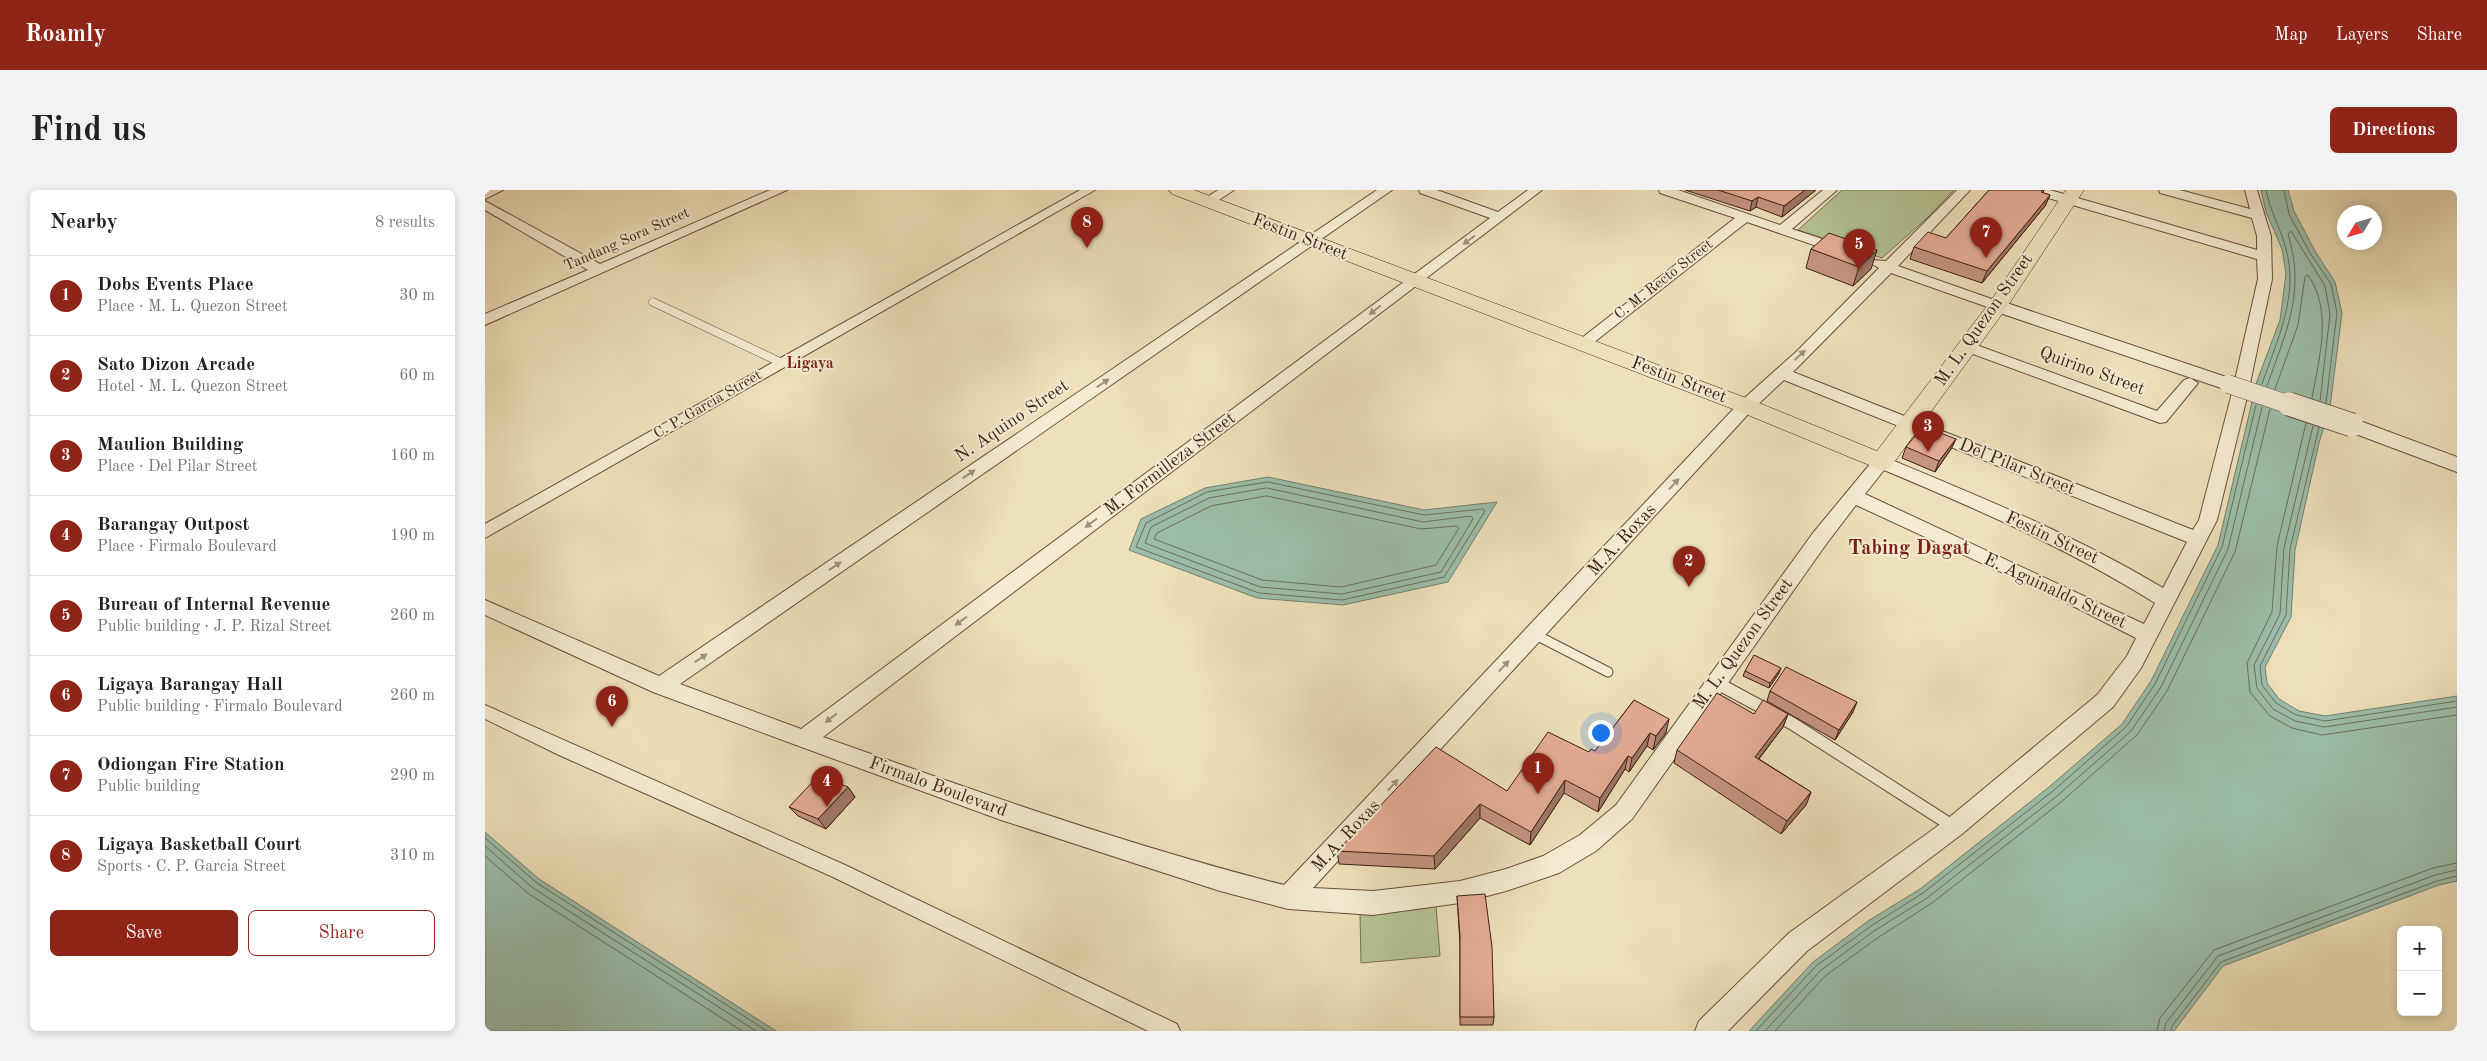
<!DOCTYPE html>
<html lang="en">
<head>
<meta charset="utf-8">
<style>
	body { margin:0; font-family:"Old Standard TT",serif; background:#f2f2f2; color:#222 }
	.controls { position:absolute; right:15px; bottom:15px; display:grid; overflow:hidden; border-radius:8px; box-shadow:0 2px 8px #0003 }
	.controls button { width:45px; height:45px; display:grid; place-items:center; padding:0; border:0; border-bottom:1px solid #e0e0e0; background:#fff; color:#222; font:25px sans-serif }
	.compass { position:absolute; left:1852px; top:15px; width:45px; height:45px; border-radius:50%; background:#fff; box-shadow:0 2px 8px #0003; rotate:232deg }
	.you { position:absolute; left:1115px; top:542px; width:18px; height:18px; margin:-12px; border:4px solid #fff; border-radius:50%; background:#1a73e8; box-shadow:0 0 0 8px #1a73e833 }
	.badge { display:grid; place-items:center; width:32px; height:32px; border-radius:50%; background:#8f2418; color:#fff; font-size:16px; font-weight:700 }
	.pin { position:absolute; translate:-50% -41px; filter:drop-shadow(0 1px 2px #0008) }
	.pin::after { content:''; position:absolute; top:26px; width:18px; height:15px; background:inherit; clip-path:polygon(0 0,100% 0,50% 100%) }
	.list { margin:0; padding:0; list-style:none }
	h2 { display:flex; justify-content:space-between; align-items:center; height:65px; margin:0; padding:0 20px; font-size:21px }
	h2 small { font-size:16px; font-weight:400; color:#767676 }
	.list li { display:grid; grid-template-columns:32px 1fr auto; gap:15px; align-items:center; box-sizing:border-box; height:80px; padding:0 20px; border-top:1px solid #e0e0e0 }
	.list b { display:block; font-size:19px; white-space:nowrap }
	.list p { margin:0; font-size:16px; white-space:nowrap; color:#767676 }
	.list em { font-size:16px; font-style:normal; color:#767676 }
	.actions { display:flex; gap:10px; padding:15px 20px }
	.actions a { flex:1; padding:11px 0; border:1px solid #8f2418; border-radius:8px; text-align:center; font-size:18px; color:#8f2418 }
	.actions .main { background:#8f2418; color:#fff }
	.map { position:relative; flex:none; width:1972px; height:841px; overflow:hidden; border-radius:8px }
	header { display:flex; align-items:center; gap:30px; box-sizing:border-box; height:70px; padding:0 25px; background:#8f2418; color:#fff }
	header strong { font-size:24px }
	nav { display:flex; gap:28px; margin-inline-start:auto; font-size:18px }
	.intro { display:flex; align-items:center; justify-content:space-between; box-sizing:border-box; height:120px; padding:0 30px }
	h1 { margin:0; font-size:35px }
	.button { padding:12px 22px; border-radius:8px; background:#8f2418; color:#fff; font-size:18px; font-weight:700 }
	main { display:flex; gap:30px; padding:0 30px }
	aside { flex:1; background:#fff; border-radius:8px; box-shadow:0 2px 8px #0003 }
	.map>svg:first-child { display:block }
</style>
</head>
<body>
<header>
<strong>Roamly</strong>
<nav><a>Map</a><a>Layers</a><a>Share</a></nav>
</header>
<div class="intro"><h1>Find us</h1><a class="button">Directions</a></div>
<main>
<aside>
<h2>Nearby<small>8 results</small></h2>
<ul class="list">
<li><span class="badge">1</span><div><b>Dobs Events Place</b><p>Place · M. L. Quezon Street</p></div><em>30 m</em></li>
<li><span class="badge">2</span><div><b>Sato Dizon Arcade</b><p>Hotel · M. L. Quezon Street</p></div><em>60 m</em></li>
<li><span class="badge">3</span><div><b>Maulion Building</b><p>Place · Del Pilar Street</p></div><em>160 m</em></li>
<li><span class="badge">4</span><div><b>Barangay Outpost</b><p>Place · Firmalo Boulevard</p></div><em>190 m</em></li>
<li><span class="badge">5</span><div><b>Bureau of Internal Revenue</b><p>Public building · J. P. Rizal Street</p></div><em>260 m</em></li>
<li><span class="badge">6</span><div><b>Ligaya Barangay Hall</b><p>Public building · Firmalo Boulevard</p></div><em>260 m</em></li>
<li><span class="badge">7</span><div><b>Odiongan Fire Station</b><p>Public building</p></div><em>290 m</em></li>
<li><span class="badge">8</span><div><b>Ligaya Basketball Court</b><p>Sports · C. P. Garcia Street</p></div><em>310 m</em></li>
</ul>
<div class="actions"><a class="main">Save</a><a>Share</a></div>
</aside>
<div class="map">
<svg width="1972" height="841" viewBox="0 0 1972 841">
	<rect width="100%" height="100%" fill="#eee0ba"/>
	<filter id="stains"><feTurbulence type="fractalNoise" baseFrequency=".004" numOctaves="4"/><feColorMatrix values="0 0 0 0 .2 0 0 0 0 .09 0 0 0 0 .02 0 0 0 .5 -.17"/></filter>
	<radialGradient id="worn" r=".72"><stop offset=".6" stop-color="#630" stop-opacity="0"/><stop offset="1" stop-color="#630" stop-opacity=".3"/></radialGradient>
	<g fill="#b4c394" stroke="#787054">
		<polygon points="1357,0 1469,0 1442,28 1397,68 1313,40"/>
		<polygon points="951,716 955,766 876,773 875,723"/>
	</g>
	<g fill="#9bbeaa" stroke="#757e6e">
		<polygon points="1776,0 1803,0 1809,21 1830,61 1850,92 1857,123 1845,217 1834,253 1810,360 1806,427 1780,477 1782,493 1794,509 1814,521 1840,526 1972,506 1972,691 1954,695 1738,776 1689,841 1264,841 1328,772 1383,731 1435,699 1564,597 1637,534 1666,491 1733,355 1772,191 1795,130 1801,84 1797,59 1781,22"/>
		<polygon points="783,287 939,320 1012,312 963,392 858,415 772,408 644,360 656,329 720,298"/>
		<polygon points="0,642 54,689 291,841 0,841"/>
	</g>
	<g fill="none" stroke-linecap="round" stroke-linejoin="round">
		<g stroke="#6c6e5e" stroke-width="1">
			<polyline points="1799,0 1804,24 1825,63 1846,94 1852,123 1841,213"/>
			<path d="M1777,194c15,-44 37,-88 24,-135 -5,-20 -16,-38 -20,-59"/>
			<path d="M1782,196c19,-55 39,-93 21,-152l3,-3 34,55 5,28 -10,87"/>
			<path d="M1790,199l23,-64 7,-48 3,-2c25,36 11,83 4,123"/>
			<polyline points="1821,233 1792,356 1787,422 1762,473 1765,502 1785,526 1807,538 1837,545 1972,525"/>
			<polyline points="1828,236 1799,358 1795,424 1769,475 1772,498 1788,519 1810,531 1839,537 1972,517"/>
			<polyline points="1834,237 1805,359 1801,425 1775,476 1777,495 1791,513 1811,525 1840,531 1972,511"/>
			<polygon points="783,292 939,325 998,319 1000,321 959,387 857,410 774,403 651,357 661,333 722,302"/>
			<polygon points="782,298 938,332 986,326 988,329 956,382 857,404 775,397 660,353 666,337 724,308"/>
			<polygon points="782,306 936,339 971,336 974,338 951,375 856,397 777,390 669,349 672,343 726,316"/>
			<polyline points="0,648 52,693 282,841"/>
			<polyline points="0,656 48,698 271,841"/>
			<polyline points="0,666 44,704 257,841"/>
			<polyline points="1271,841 1331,776 1386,736 1438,703 1568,601 1641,537 1670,494 1737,357 1771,215"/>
			<polyline points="1280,841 1335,781 1389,741 1442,708 1572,606 1646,541 1676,497 1743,359 1777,217"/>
			<polyline points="1290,841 1340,786 1394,747 1447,713 1576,612 1652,545 1682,501 1750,362 1785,219"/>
			<polyline points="1672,841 1675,828 1729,760 1948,678 1972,673"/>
			<polyline points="1679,841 1681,833 1733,766 1950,685 1972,680"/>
			<polyline points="1686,841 1687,836 1736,772 1952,691 1972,686"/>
		</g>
		<g stroke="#694e3d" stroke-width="9">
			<polyline id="service-far2" points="168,112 297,173"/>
		</g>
		<g stroke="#694e3d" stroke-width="11">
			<polyline id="service-far1" points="1049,444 1123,482"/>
		</g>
		<g stroke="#694e3d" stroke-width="14">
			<polyline id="service" points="1230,492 1308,534 1469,637"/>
		</g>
		<g stroke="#694e3d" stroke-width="2">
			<polygon id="pedestrian" points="0,515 360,675 692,834 695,841 663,841 348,687 76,566 0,529"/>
		</g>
		<g stroke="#694e3d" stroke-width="2">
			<g id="minor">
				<polygon points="0,0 18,0 0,9"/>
				<polygon points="285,0 302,0 0,135 0,124 103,80 0,20 0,11 115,74"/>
				<polygon points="595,0 610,0 0,348 0,334"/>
				<polygon points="733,0 749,0 728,14 718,14 716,11"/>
				<path d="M892,0h15l-712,494 121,45 689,-511 -70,-25 -1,-3h18l61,22 30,-22h14l-719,547c152,54 304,108 461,148l456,-483 57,-51 82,-83 -9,-5 2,-3 14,1 71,-71h13l-72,76 105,37 2,3 -2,3h-10l-102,-36 -98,99 400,158 6,-10 33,-127 26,-114 -1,-20 -226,-66 -1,-3h20l207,60v-14l-5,-18 -92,-25 -1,-3h21l70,19 -5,-19h12l14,46 1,43 -24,114 -31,127 -76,148 -28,39 -151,127 -155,117 -79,80h-33l4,-10 90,-88 157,-113 151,-125 30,-39 9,-18 -77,-39 -203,-94 -29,38 -195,276 -36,32 -37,22 -53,18 -46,12 -87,12 -85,-6 -68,-18 -219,-71 -205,-75 -143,-53 -168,-77v-15l174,76zM1299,190l403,162 -24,46c-88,-53 -182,-91 -276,-130h-12l-62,75 -197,272 -36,30 -37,21 -37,13 -46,12 -87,10 -60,-3 439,-478zM1399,280c93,39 185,79 271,133l-11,21 -279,-130z"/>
				<polygon points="1174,0 1193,0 1295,35 1338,0 1352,0 1307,39 1365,58 1367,61 1360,65 1355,64 1262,32 1103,157 1093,157 1090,154 1093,151 1250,28 1175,3"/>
				<polygon points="1483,152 1672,221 1699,190 1705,188 1713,193 1681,232 1675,233 1477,160 1475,157 1477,154"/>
			</g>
		</g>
		<g stroke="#694e3d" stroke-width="2">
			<g id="tertiary">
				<polygon points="1513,110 1750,190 1753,194 1750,198 1743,200 1736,198 1506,120 1504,116 1506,112"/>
				<polygon points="1867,228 1972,267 1972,282 1860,240 1856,235 1860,230"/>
			</g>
		</g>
		<g stroke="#3d1e13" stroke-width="1">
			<polygon id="primary" points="684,0 709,0 1269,211 1392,261 1505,112 1581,0 1599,0 1520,120 1405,278 1396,280 1253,221 687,4"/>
		</g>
		<use href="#service-far2" stroke="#f4ebd2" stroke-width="8"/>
		<use href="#service-far1" stroke="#f4ebd2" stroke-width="9"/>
		<use href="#service" stroke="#f4ebd2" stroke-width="12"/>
		<use href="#pedestrian" fill="#f4ebd2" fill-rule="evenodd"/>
		<use href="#minor" fill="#f4ebd2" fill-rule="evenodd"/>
		<use href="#tertiary" fill="#f4ebd2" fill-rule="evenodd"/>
		<use href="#primary" fill="#eee0ba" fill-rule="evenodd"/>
		<g stroke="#694e3d" stroke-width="19" stroke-linecap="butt">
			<polyline id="tertiary-bridge-far1" points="1743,194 1808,216"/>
		</g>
		<g stroke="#694e3d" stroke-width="25" stroke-linecap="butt">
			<polyline id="tertiary-bridge" points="1804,214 1867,235"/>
		</g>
		<use href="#tertiary-bridge-far1" stroke="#f4ebd2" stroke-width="18"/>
		<use href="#tertiary-bridge" stroke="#f4ebd2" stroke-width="23"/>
	</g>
	<g fill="#c59481" stroke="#3d1e13">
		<polygon points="1200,0 1331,0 1297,27 1271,17 1265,21"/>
		<polygon points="1504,0 1559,0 1558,3 1565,5 1560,16 1497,93 1425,69 1429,57 1461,48"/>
		<polygon points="1326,59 1386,79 1368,96 1321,78"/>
		<polygon points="1471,249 1466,259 1450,282 1417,268 1421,257"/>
		<polygon points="1260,481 1294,483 1284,498 1258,486"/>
		<polygon points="1285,501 1368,522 1350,550 1282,511"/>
		<polygon points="1149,510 1181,543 1168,560 1162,556 1144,582 1140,579 1113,622 1079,603 1045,655 995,628 950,679 854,674 852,661 1022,601 1110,561"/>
		<polygon points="1269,524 1303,524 1298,537 1274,569 1326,602 1321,615 1296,644 1189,573 1192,560"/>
		<polygon points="363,597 370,607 341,639 313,626 304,617"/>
		<polygon points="972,706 1009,827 1008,835 975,835 975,754"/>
	</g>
	<g fill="#a07869" stroke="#3d1e13">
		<polygon points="1320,0 1331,0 1297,27 1299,16"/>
		<polygon points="1565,5 1560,16 1497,93 1502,81"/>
		<polygon points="1273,7 1271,17 1265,21 1267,11"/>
		<polygon points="1392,60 1386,79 1368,96 1374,77"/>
		<polygon points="1471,249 1466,259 1450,282 1454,271"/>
		<polygon points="1296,478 1294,483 1284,498 1285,493"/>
		<polygon points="1372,512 1368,522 1350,550 1354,540"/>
		<polygon points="1303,524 1298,537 1265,580 1270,567"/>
		<polygon points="1184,529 1181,543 1168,560 1171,546"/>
		<polygon points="1165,543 1162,556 1144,582 1147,568"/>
		<polygon points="1143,566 1140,579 1113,622 1115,608"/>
		<polygon points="1080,590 1079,603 1045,655 1046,642"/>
		<polygon points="363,597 370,607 341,639 333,629"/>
		<polygon points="1326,602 1321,615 1296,644 1302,631"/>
		<polygon points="995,614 995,628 950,679 949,666"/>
	</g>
	<g fill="#e5ac96" stroke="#3d1e13">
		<polygon points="1233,0 1320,0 1299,16 1273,7 1267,11"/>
		<polygon points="1504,0 1558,0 1556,2 1565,5 1502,81 1429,57 1443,42 1461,48"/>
		<polygon points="1344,43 1392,60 1374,77 1326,59"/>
		<polygon points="1438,236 1471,249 1454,271 1421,257"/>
		<polygon points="1269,465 1296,478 1285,493 1260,481"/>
		<polygon points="1301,477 1372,512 1354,540 1285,501"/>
		<polygon points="1232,503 1269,524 1278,510 1303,524 1270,567 1326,602 1302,631 1192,560"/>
		<polygon points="1149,510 1184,529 1171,546 1165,543 1147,568 1143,566 1115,608 1080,590 1046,642 995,614 949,666 852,661 951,557 1022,601 1063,542 1104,562 1106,559 1110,561"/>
		<polygon points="334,585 363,597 333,629 304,617"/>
		<polygon points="1000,704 1007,757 1009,827 975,827 975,746 972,706"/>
	</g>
	<defs><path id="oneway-solid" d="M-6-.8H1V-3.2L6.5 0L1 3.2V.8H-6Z" transform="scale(1.25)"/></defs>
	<g fill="#a28f7c">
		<use href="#oneway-solid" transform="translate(984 50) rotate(143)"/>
		<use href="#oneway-solid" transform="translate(890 120) rotate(143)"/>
		<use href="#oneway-solid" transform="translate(1315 165) rotate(-43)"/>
		<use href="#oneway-solid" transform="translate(618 193) rotate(-34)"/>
		<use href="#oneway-solid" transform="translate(484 284) rotate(-34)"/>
		<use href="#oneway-solid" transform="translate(1189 294) rotate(-47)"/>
		<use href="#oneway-solid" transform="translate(606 333) rotate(143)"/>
		<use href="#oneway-solid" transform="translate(350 376) rotate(-34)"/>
		<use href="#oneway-solid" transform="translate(476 431) rotate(143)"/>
		<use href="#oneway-solid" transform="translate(216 468) rotate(-34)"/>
		<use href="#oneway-solid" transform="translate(1019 476) rotate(-47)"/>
		<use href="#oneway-solid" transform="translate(346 528) rotate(143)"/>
		<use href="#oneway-solid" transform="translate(908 595) rotate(-47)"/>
	</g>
	<g text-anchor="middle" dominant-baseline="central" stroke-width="4" stroke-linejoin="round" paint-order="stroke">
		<g font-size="15" fill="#3d1e13" stroke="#f4ebd2">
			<text transform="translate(142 50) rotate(-24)">Tandang Sora Street</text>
			<text transform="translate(1179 90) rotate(-38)">C. M. Recto Street</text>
			<text transform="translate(223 215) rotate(-30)">C. P. Garcia Street</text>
		</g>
		<g font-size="16" font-weight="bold" fill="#7a1f14" stroke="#f4ebd2">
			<text x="325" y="174">Ligaya</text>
		</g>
		<g font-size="18" fill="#3d1e13" stroke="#f4ebd2">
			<text transform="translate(815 47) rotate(21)">Festin Street</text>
			<text transform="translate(1499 130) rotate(-55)">M. L. Quezon Street</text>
			<text transform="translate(1607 181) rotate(20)">Quirino Street</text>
			<text transform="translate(1194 190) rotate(21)">Festin Street</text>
			<text transform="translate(527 231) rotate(-34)">N. Aquino Street</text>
			<text transform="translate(685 274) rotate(-37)">M. Formilleza Street</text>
			<text transform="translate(1532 277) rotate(22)">Del Pilar Street</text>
			<text transform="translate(1567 348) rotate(25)">Festin Street</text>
			<text transform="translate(1137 350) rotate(-47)">M.A. Roxas</text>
			<text transform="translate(1570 401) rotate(25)">E. Aguinaldo Street</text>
			<text transform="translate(1258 454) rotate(-54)">M. L. Quezon Street</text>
			<text transform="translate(453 597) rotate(20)">Firmalo Boulevard</text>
			<text transform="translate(861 646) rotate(-47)">M.A. Roxas</text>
		</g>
		<g font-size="20" font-weight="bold" fill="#7a1f14" stroke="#f4ebd2">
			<text x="1424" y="359">Tabing Dagat</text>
		</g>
	</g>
	<rect width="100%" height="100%" filter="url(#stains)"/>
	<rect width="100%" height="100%" fill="url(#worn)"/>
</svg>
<div class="controls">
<button>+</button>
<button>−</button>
</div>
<svg class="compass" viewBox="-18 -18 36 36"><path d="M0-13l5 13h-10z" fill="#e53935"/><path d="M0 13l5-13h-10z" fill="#767676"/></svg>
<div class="you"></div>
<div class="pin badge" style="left:1053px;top:604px">1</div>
<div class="pin badge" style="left:1204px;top:397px">2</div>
<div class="pin badge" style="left:1443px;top:262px">3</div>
<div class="pin badge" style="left:342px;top:617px">4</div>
<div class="pin badge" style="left:1374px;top:80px">5</div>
<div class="pin badge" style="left:127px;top:537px">6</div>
<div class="pin badge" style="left:1501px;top:68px">7</div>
<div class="pin badge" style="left:602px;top:58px">8</div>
</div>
</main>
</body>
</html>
